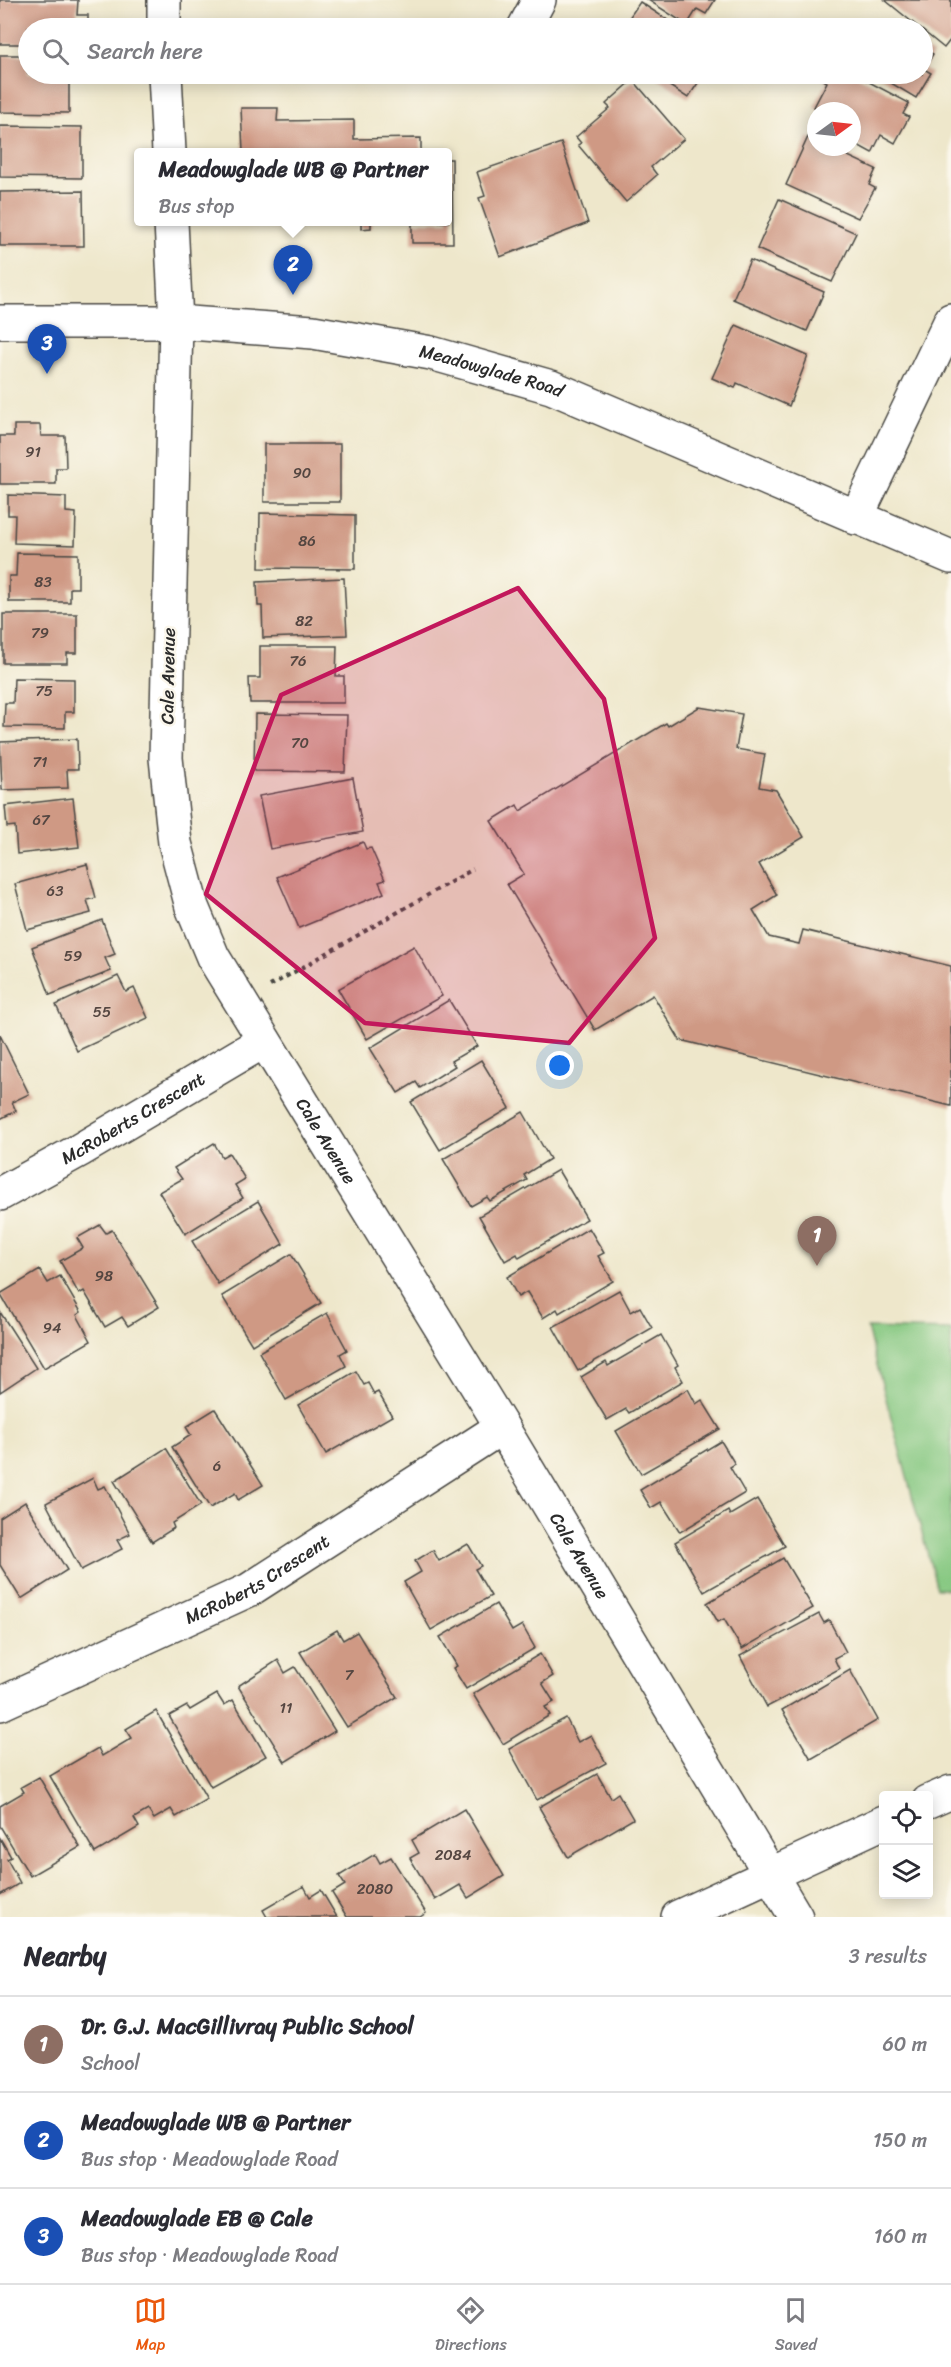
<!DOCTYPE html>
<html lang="en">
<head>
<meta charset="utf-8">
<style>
	body { margin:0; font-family:Sriracha,sans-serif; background:#f7f7f7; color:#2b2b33 }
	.controls { position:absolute; right:18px; bottom:18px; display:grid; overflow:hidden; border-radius:6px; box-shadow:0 3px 15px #0003 }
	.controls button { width:54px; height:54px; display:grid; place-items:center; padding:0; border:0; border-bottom:2px solid #e1e1e2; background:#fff; color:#2b2b33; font:30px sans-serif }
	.compass { position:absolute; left:807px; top:102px; width:54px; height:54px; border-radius:50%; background:#fff; box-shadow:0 3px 15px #0003; rotate:75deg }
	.you { position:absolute; left:560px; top:1066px; width:21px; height:21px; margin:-15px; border:4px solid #fff; border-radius:50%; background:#1a73e8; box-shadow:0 0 0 9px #1a73e833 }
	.badge { display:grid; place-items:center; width:39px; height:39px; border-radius:50%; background:#ea580c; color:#fff; font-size:20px; font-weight:700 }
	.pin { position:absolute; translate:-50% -50px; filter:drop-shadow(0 2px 3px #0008) }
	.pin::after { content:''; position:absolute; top:32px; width:21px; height:18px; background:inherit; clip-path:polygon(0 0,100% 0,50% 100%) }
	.popup { position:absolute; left:134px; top:148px; width:318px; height:78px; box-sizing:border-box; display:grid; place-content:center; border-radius:6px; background:#fff; filter:drop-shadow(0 2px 4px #0005); font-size:20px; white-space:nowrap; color:#7c7c81 }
	.popup b { font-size:22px; color:#2b2b33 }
	.popup::after { content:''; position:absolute; left:50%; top:100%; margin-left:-12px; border:12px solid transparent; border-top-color:#fff }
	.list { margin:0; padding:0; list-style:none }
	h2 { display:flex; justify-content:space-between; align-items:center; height:78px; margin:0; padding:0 24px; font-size:26px }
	h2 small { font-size:20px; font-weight:400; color:#7c7c81 }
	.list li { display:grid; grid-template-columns:39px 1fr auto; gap:18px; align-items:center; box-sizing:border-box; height:96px; padding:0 24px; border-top:2px solid #e1e1e2 }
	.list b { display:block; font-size:22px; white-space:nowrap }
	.list p { margin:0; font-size:20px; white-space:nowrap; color:#7c7c81 }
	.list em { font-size:20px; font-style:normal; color:#7c7c81 }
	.icon { flex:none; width:33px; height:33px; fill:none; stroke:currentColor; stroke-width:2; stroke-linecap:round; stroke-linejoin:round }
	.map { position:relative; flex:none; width:951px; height:1917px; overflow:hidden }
	.search { position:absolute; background:#fff; box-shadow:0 3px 15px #0003; left:18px; right:18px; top:18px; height:66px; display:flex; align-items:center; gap:15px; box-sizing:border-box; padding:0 21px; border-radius:33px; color:#7c7c81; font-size:22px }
	.sheet { height:366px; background:#fff }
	nav { display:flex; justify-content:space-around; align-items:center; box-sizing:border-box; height:84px; border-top:2px solid #e1e1e2; background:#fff; font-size:16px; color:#7c7c81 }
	nav a { display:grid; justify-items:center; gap:3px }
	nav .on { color:#ea580c }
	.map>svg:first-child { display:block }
</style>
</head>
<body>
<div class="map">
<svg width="951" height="1917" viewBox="0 0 951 1917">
	<rect width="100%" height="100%" fill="#fbf7ec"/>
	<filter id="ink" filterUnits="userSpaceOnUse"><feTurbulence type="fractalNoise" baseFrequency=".0167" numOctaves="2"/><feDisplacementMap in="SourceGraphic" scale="12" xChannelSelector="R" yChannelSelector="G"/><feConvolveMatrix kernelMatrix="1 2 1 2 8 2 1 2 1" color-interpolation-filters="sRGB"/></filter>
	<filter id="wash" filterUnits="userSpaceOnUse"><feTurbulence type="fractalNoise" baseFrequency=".008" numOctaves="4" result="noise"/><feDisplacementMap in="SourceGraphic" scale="24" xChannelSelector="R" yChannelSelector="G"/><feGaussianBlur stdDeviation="1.35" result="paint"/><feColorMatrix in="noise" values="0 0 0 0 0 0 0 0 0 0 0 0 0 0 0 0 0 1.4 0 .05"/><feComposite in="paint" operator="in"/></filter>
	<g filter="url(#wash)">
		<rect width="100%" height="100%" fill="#eee7cb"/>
		<polygon fill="#86c881" stroke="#587a56" stroke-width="1.5" points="867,1328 951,1330 951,1589 937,1589"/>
		<g id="blocks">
			<g fill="#cf9984">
				<polygon points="0,0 78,0 77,15 88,15 88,28 28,28 28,44 0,44"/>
				<polygon points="648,0 715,0 706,14 697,9 687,25"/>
				<polygon points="885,0 951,0 951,39 944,48"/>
				<polygon points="640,2 680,28 622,28"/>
				<polygon points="922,48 933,54 924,69 931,73 916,98 876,74 922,74"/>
				<polygon points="0,55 28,55 28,74 76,74 76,77 69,77 69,113 0,112"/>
				<polygon points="651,74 704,74 688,98"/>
				<polygon points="820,74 854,74 909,103 903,114 909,117 895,143 881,135 872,153 852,142 852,111 820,111 814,107 827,82 818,77"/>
				<polygon points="633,80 684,139 651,167 657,175 626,202 578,145 581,143 576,137 610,108 606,104"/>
				<polygon points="241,108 278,108 277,121 354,120 354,139 421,138 421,152 243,152"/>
				<polygon points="0,126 82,127 82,178 0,177"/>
				<polygon points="808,137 816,141 816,147 829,147 876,169 869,185 875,188 858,218 786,185"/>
				<polygon points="561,143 588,223 500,257 479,198 485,196 477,172"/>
				<polygon points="448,159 452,159 453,243 412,243 412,222 448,222"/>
				<polygon points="83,191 84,246 0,246 0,192"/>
				<polygon points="779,199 856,233 832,282 757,249"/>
				<polygon points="361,222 371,222 371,228 361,229"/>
				<polygon points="750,260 824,292 807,331 733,299"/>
				<polygon points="736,325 808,356 789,406 737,383 735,388 712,378"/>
				<polygon points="14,425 40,425 41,436 65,436 66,468 56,468 56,484 0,484 0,436 14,436"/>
				<rect x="264" y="444" width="76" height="58"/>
				<polygon points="8,495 66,497 66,512 76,513 75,545 14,543 15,515 8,515"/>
				<polygon points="260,513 355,515 355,569 259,568"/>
				<polygon points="17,553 78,554 78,588 70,588 70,602 9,602 9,576 16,576"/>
				<polygon points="344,578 347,635 263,638 262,606 258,606 257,582"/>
				<polygon points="3,614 77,614 77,653 67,653 67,663 3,663"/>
				<polygon points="260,646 337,646 336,676 344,676 344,703 250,703 249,678 260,678"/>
				<polygon points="14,678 74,679 74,712 65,712 65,728 4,727 5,703 13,703"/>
				<polygon points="699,707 742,714 736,749 765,754 759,787 776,790 804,837 759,864 777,895 753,910 769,937 799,944 803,930 951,966 951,1106 680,1040 653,995 595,1030 507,884 524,874 491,821 517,805 520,811 666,723 668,726"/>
				<polygon points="255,714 347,715 345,772 254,771"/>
				<polygon points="77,739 78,769 67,769 68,788 2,790 0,742"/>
				<polygon points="353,778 363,832 270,849 259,796"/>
				<polygon points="73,798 79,847 17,854 15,826 7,827 5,806"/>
				<polygon points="363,842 366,849 371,848 385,880 379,882 384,893 299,928 277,877"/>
				<polygon points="87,864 96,898 87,900 91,913 27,930 15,884"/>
				<polygon points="102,920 115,954 105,958 111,971 50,995 32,947"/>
				<polygon points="414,946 442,996 367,1039 338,989"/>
				<polygon points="118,976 126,992 134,988 148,1018 77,1051 56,1005"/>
				<polygon points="449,1000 477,1046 451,1061 455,1066 420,1088 416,1082 398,1093 370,1048"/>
				<polygon points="0,1035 29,1094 12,1102 16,1111 0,1119"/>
				<polygon points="481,1060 510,1108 440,1150 411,1102"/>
				<polygon points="523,1112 550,1159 524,1175 527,1180 490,1201 487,1197 471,1206 443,1159"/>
				<polygon points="214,1143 222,1157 229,1153 245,1179 235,1185 243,1198 185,1234 159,1192 182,1179 174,1168"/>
				<polygon points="558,1170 587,1219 519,1258 517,1254 505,1261 479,1216"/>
				<polygon points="258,1201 283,1244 218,1284 192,1241"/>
				<polygon points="100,1225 106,1233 112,1230 159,1307 128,1326 122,1317 105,1327 84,1291 79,1294 60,1261 83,1248 77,1238"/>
				<polygon points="589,1228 604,1253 598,1256 613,1281 559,1313 557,1309 543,1318 527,1292 518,1297 507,1277"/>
				<polygon points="291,1254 321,1303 252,1345 222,1296"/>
				<polygon points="40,1270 48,1283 60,1276 81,1312 77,1315 91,1341 44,1368 0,1294"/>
				<polygon points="619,1290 631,1312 640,1307 652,1328 578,1371 553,1327"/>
				<polygon points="0,1312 36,1368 0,1392"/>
				<polygon points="327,1313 347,1350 340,1354 346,1366 286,1400 259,1352"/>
				<polygon points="661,1335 678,1365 675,1367 683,1381 629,1413 626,1409 607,1420 581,1377 606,1362 608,1366"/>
				<polygon points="356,1371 364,1385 368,1383 374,1394 378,1392 392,1416 326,1454 298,1405"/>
				<polygon points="688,1389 696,1404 702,1400 720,1429 641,1474 616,1431"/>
				<polygon points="215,1409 263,1485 238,1500 235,1493 210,1508 172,1447 191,1435 186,1427"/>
				<polygon points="721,1441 735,1464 730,1467 745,1493 680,1532 661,1502 651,1508 640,1490"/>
				<polygon points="166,1448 201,1505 172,1523 174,1528 152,1542 114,1481"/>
				<polygon points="93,1478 98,1489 105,1486 130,1534 117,1540 122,1549 81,1570 46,1503"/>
				<polygon points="757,1499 785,1546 704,1592 675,1542 728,1511 730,1515"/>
				<polygon points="25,1502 67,1570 21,1599 0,1565 0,1518"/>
				<polygon points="468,1544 481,1566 475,1569 491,1596 431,1630 404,1582 421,1572 415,1561 433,1550 439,1561"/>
				<polygon points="783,1558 813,1608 742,1649 724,1619 718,1622 707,1603"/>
				<polygon points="496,1604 512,1631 522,1625 535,1648 466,1689 453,1668 457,1666 440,1637"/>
				<polygon points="819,1614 824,1623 829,1620 846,1652 834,1658 839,1669 767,1707 740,1656"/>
				<polygon points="337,1630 343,1640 357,1632 397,1697 347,1727 300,1652"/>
				<polygon points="540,1654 553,1676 542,1683 554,1702 545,1707 550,1715 503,1744 473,1694"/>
				<polygon points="278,1660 285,1673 295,1667 335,1731 285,1762 238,1686"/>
				<polygon points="850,1670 878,1720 811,1759 782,1710"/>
				<polygon points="217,1694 224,1705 233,1700 266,1756 211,1787 169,1716 187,1706 190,1710"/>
				<polygon points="156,1711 207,1799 176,1817 171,1809 154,1819 148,1810 134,1818 139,1827 95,1853 50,1776 98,1748 102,1756 132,1738 126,1729"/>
				<polygon points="566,1718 578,1742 591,1735 606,1763 537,1800 509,1749"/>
				<polygon points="597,1774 611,1798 618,1793 633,1819 568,1857 539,1807"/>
				<polygon points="39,1777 80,1847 30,1876 0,1826 0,1806 24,1792 21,1787"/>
				<polygon points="464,1809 504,1876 468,1898 460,1885 435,1900 410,1858 419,1853 412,1840"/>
				<polygon points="0,1838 11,1857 7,1859 20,1883 0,1895"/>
				<polygon points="375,1854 380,1863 391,1857 426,1913 420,1917 347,1917 332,1893 345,1885 339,1876"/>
				<polygon points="304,1886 310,1897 321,1890 337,1917 267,1917 263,1910"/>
			</g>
		</g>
	</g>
	<g filter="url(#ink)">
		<use href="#blocks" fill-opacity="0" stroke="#484743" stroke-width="1.5"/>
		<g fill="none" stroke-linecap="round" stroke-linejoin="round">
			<g stroke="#484743" stroke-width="36">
				<g id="minor">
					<polyline points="164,28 164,0"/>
					<polyline points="524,28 539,0"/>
					<polyline points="165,74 169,152"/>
					<path id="s1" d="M171,222l5,100 -10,436 9,85 17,64 21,50 289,470 294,490"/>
					<path id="s2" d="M0,322h176l137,10 118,21 120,34 400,170"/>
					<polyline points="856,518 951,320"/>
					<path id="s3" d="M0,1194l80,-44 184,-109"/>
					<path id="s4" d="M0,1704l249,-114 253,-163"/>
					<polyline points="928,1802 951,1792"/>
					<polyline points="678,1917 884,1822"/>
				</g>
			</g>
			<polyline stroke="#484743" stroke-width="4" stroke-dasharray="4.5 4.5" stroke-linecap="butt" points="270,986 473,869"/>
			<use href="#minor" stroke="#fff" stroke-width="33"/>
		</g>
	</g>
	<path fill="#c2185b" fill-opacity="0.2" stroke="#c2185b" stroke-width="4.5" stroke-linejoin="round" d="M518,588l86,111 51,239 -86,105 -204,-20 -159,-129 75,-199z"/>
	<g text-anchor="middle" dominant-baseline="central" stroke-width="5" stroke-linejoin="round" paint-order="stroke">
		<g font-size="15" fill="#544641">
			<text x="33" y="452">91</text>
			<text x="302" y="473">90</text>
			<text x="307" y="541">86</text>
			<text x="43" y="582">83</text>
			<text x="304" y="621">82</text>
			<text x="40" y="633">79</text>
			<text x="298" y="661">76</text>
			<text x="44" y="691">75</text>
			<text x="300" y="743">70</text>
			<text x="40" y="762">71</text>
			<text x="41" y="820">67</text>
			<text x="55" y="891">63</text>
			<text x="73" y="956">59</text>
			<text x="102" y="1012">55</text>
			<text x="104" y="1276">98</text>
			<text x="52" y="1328">94</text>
			<text x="217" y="1466">6</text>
			<text x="349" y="1675">7</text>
			<text x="286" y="1708">11</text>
			<text x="453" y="1855">2084</text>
			<text x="375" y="1889">2080</text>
		</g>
		<g font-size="18" fill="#2b2b2b" stroke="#fbf7ec">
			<text stroke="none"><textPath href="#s2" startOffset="496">Meadowglade Road</textPath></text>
			<text transform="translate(168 676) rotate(-89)">Cale Avenue</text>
			<text stroke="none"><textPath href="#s3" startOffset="153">McRoberts Crescent</textPath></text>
			<text stroke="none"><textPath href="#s1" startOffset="958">Cale Avenue</textPath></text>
			<text stroke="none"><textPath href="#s1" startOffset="1444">Cale Avenue</textPath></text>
			<text stroke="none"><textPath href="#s4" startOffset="286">McRoberts Crescent</textPath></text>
		</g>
	</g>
</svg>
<div class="controls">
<button><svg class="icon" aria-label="locate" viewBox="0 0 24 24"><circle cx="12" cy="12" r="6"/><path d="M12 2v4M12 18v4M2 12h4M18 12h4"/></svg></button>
<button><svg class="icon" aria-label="layers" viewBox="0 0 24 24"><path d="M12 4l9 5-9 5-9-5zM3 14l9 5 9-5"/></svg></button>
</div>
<svg class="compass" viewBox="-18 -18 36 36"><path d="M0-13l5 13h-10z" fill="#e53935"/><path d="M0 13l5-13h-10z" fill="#7c7c81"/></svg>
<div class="you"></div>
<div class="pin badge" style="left:817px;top:1266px;background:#8d6e63">1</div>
<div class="pin badge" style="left:293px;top:295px;background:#1a4fb4">2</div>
<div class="popup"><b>Meadowglade WB @ Partner</b>Bus stop</div>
<div class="pin badge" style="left:47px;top:374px;background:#1a4fb4">3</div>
<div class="search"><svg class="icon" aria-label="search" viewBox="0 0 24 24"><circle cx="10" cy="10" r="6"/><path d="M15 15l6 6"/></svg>Search here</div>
</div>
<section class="sheet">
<h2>Nearby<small>3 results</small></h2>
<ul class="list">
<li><span class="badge" style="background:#8d6e63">1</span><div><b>Dr. G.J. MacGillivray Public School</b><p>School</p></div><em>60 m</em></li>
<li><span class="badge" style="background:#1a4fb4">2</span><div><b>Meadowglade WB @ Partner</b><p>Bus stop · Meadowglade Road</p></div><em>150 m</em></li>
<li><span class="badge" style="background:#1a4fb4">3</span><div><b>Meadowglade EB @ Cale</b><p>Bus stop · Meadowglade Road</p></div><em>160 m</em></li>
</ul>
</section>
<nav>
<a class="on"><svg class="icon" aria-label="map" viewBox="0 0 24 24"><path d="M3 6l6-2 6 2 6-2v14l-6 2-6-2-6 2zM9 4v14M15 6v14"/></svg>Map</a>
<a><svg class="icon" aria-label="directions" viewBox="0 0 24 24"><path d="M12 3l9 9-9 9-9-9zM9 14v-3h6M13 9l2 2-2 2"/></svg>Directions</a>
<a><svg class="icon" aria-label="saved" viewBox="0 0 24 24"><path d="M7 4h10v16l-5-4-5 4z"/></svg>Saved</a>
</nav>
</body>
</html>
